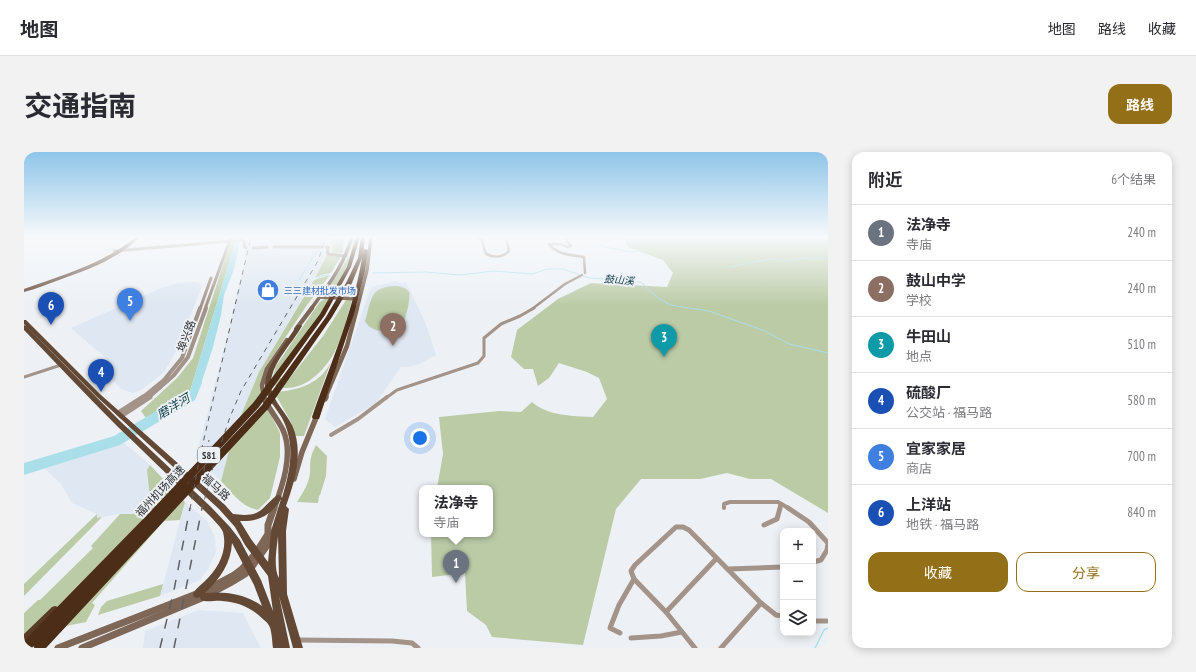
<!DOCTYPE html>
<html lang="zh">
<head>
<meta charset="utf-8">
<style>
	body { margin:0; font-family:"PT Sans Narrow","Noto Sans SC",sans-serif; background:#f2f2f3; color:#2b2b33 }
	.controls { position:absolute; right:12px; bottom:12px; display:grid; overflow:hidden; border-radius:8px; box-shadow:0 2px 10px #0003 }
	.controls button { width:36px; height:36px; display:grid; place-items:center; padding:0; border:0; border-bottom:1px solid #e1e1e2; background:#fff; color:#2b2b33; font:20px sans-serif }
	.you { position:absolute; left:396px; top:286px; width:14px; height:14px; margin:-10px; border:3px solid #fff; border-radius:50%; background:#1a73e8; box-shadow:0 0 0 6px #1a73e833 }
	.badge { display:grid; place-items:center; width:26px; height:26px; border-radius:50%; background:#936f17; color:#fff; font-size:13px; font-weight:700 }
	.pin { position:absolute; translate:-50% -33px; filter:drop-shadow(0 1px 2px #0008) }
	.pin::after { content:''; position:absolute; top:21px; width:14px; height:12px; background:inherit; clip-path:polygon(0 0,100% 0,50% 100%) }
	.popup { position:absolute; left:395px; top:333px; width:74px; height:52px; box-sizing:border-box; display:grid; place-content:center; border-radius:8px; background:#fff; filter:drop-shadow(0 1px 3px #0005); font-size:13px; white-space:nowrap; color:#7c7c81 }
	.popup b { font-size:15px; color:#2b2b33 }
	.popup::after { content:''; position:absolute; left:50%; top:100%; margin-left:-8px; border:8px solid transparent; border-top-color:#fff }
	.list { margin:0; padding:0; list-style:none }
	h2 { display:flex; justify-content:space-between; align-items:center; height:52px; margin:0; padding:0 16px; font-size:17px }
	h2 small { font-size:13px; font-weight:400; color:#7c7c81 }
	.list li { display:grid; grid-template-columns:26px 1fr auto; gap:12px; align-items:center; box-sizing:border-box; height:56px; padding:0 16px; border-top:1px solid #e1e1e2 }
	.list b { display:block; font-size:15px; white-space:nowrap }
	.list p { margin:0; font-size:13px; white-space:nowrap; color:#7c7c81 }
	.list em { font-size:13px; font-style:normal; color:#7c7c81 }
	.actions { display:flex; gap:8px; padding:12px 16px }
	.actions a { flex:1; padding:9px 0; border:1px solid #936f17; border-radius:12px; text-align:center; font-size:14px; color:#936f17 }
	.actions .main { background:#936f17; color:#fff }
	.icon { flex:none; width:22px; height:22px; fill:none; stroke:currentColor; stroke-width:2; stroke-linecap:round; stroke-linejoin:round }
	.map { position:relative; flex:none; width:804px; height:496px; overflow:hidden; border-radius:12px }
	header { display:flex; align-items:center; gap:24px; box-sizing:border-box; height:56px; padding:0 20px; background:#fff; border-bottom:1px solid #e1e1e2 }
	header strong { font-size:19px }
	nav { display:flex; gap:22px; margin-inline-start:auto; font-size:14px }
	.intro { display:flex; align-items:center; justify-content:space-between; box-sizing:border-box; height:96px; padding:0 24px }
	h1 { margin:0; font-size:28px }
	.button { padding:10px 18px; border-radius:12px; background:#936f17; color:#fff; font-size:14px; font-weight:700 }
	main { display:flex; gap:24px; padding:0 24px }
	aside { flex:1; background:#fff; border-radius:12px; box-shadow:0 2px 10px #0003 }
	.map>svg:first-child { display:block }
</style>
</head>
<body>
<header>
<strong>地图</strong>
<nav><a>地图</a><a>路线</a><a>收藏</a></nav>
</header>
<div class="intro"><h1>交通指南</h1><a class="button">路线</a></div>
<main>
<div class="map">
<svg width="804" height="496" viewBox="0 0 804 496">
	<rect width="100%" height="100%" fill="#edf1f6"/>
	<g fill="#dee7f2">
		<polygon points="224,85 307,85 300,102 303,103 300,109 235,220 210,281 197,329 171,305 178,283 207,169 220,113"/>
		<polygon points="373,129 375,131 382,130 401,170 412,203 393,213 384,215 377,215 351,252 311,275 301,267 347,135"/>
		<polygon points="170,130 176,131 177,136 155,194 140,220 117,238 109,241 97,237 80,220 83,207 47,176 135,137 153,131"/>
		<polygon points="100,291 126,313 123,318 128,356 109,362 96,362 73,366 73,362 48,351 37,332 21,317"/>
		<polygon points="161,350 183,369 191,385 192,400 184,417 176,428 136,444"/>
		<polygon points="175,458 219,461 237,496 119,496 121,479"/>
	</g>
	<g fill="#bbcba6">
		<polygon points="208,85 213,85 166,239 122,266 117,259 153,226 169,206"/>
		<polygon points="307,85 321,85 318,101 308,100 308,93 305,93"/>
		<path d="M331,85h1c-4,20 -11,37 -21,56l-9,-1 24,-37z"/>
		<path d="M599,85h205v276l-57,-34h-21l-23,-6 -27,6h-59l-25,30 -33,136 -91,-8 -6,-12 -19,-14 -2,-38 -33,4 -1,-43h59v-46h-53l6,-34 -4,-37 60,-6 22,1 11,-10c15,14 42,14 61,15l14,-18 -8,-21 -12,-6 -28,-9 -10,15 -11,8 -5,-17h-9l-13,-12 6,-27 41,-31 33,-16 76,4 6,-14 -10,-13 -35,-13z"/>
		<polygon points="303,103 317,104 307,121 297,123 291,126"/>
		<polygon points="306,123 283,153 245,210 240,222 238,242 215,268 235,220 290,128"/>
		<path d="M371,134c4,0 11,1 14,6 2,4 -3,27 -6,31 -8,11 -32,11 -38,-2 7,-21 4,-34 30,-35z"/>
		<path d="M300,147h7l-55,76 6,4h7l34,-43 23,-36h6c-4,14 -11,41 -18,53 -11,20 -34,42 -59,33l-3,-7 4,-13 43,-63z"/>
		<path d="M308,207l-28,77h-10l-3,-14 -17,-30c24,-1 49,-9 58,-33z"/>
		<path d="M244,257l12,24v24l-10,41 -12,12c-16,-3 -26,-17 -37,-29l9,-34z"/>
		<path d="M292,293l11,11 -1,20 -6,19 -1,1 -1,7 -21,-1c6,-9 12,-19 13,-29 0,-13 0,-16 6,-28z"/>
		<polygon points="126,313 161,350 156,368 140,369 68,451 71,453 62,470 27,477 0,487 0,461 14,448 16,448 69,396 67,394 96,362 109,362 119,352 127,355 123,318"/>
		<polygon points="73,362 73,366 78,365 0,444 0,432"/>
		<polygon points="139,432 136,444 74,463 77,455 83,449"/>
	</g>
	<polygon fill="#aadfea" points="213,85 217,85 210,117 200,143 197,163 189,195 178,229 178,231 171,248 96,293 0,323 0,311 90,284 166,239"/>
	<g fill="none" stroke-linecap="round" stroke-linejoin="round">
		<g stroke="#aadfea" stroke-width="1">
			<polyline points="577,93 590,85"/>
			<polyline points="576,94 606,100 623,98"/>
			<polyline points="706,115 745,107 761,109 782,106 804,106"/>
			<polyline points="349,121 401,120 437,123 469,119 509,122 523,117 539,117 565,126 607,128 618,131 633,145 646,153 685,159 741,179 765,192 804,201"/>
			<polyline points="293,127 297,124 305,123"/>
			<polyline points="275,128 292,100 296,85"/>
		</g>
		<polyline stroke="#aadfea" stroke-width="1.5" points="791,496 800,478 804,476"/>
		<g stroke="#a49388" stroke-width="2.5">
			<path d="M454,85l4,4 4,13c9,4 16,4 23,-3l-3,-14"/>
			<path d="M540,85l7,9 -4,1 -6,-3h-12c8,11 23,11 35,13l1,16"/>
			<polyline points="482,86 495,85"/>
			<polyline points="508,157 541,132 558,123"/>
		</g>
		<g stroke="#a49388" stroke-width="3">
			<polyline points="0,225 37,213"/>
			<polyline points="362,246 373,238 454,211 460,204 460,186 477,172 496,164 510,156"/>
		</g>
		<g stroke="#a49388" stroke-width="4">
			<polyline points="307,283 334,267 363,245"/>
			<polyline points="756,352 756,357"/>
			<polyline points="700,356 700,352 706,350 754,350 766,357"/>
		</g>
		<g stroke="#a49388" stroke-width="5">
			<polyline points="764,356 785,370 804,391"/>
			<polyline points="740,373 753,367 756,356"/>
			<polyline points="789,410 797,408 803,398 804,392"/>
			<polyline points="705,417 759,415"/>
			<polyline points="642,460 692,407"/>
			<polyline points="789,469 803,469"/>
			<polyline points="596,481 586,476 595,453 610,427"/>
			<polyline points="607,486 637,484 658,480"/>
			<polyline points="273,488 368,489 388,491 394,496"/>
			<polyline points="671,496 642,460 610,427 607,419 611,413 652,375 659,375 665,378 737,451 752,463 759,464"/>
			<polyline points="697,496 737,451"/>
		</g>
		<g stroke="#a49388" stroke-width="3">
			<polyline points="250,95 298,95"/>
			<polyline points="302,95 305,95 303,100 304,102 322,104"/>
			<polyline points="229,96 243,95"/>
			<polyline points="90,99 218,88 221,89 220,94 222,96"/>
			<polyline points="176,157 187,126"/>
			<polyline points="181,157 207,85"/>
		</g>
		<g stroke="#a49388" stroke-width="4">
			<polyline points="118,246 140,228 158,206 176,156"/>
			<polyline points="124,246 150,223 164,205 182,156"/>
		</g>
		<g stroke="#a49388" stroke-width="5">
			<polyline points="94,261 119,245"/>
			<polyline points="97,264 126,245"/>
		</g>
		<g stroke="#7e6757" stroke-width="3.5">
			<polyline points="296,145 334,147"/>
			<path d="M287,157c18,-25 32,-42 41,-72"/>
			<polyline points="333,157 343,118 347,85"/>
		</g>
		<g stroke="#7e6757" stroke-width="4.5">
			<polyline points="272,177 288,156"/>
			<polyline points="240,246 238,233 243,217 263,188"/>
			<polyline points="301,246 323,194 333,156"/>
		</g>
		<g stroke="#7e6757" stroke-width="5.5">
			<path d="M240,245l1,4c6,10 13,19 18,29 11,24 -1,57 -9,79"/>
			<polyline points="301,247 302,245"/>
			<polyline points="270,327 278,300 294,261"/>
		</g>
		<g stroke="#7e6757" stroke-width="7">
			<polyline points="34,496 180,439 210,423 218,417 232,401 244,382 244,373 250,356"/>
			<polyline points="58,496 180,445 206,431 221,422 227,416 249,385"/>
		</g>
		<g fill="#634835" fill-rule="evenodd">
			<path d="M112,85h4c-22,22 -53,33 -81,43 -12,4 -23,9 -35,12v-3c39,-14 79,-25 112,-52z"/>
			<path d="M0,168h2l75,75 124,110 8,9c8,1 18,2 25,-2 6,-3 17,-17 20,-17 1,0 2,0 3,1l1,2c8,-26 14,-54 0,-80 -6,-11 -18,-21 -17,-35 2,-20 22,-41 32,-58h4l1,1c-10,18 -29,35 -31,56 -2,15 15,30 21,43 12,26 3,56 -6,81l3,3 -3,22 1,63 16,54h-10l-14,-52 11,52h-17c-1,-6 -1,-20 -5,-24 -1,-2 -3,-3 -4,-4 -12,-12 -25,-18 -42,-19 -6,-1 -15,2 -21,-1l-1,-3 -3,1 -3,-1 -1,-3c2,-5 8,-9 12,-13 13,-12 23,-30 18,-49 -2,-7 -30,-32 -37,-39 -23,-23 -46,-45 -69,-67 -32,-32 -62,-64 -93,-96v-5l2,1 94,95 91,86 19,20 10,13 21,40 12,31 -5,-35 -23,-31 -10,-18 -16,-18 -122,-112 -73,-73zM257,347l-10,32 -3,31 -17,-23 -11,-18c19,1 31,-6 41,-22zM254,384l1,42c-6,-10 -2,-31 -1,-42zM208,391l22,42 8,21c-17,-12 -36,-15 -57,-13 15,-14 26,-30 27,-50z"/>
		</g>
		<polygon fill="#583a26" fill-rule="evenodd" points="31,454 34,455 35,458 34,461 3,491 0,493 0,482 28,455"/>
		<path fill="#4c2d17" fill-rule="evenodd" d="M332,85h4l-9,30 -26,48 -66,92 -80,86 83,-88 64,-88 20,-34 12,-25 3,-21h4l-2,18 1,-6 4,1 -3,21 -11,43 -35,105h-6l-1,-2c18,-52 41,-104 50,-159l-10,25 -20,34 -64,92 -222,239h-12v-2l-2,2h-8v-7l125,-128 104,-110 67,-89 27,-47z"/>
		<g stroke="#5d5f61" stroke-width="1" stroke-dasharray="5 5" stroke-linecap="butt">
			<polyline points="175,349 185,288"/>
			<polyline points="166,357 176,304 227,85"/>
			<polyline points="178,357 189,315 206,265 217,239 294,109 302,85"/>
		</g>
		<g stroke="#5d5f61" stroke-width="1.5" stroke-dasharray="10 10" stroke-linecap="butt">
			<polyline points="136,496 150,438 166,356"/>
			<polyline points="150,496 178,356"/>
		</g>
	</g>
	<linearGradient id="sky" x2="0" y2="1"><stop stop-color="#8fc5e9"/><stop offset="0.55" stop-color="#f7f9fb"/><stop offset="1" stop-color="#f7f9fb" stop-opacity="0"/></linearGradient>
	<rect width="804" height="154" fill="url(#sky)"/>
	<defs>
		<g id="shop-disc" transform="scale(1.15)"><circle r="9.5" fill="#3f7fe0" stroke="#edf1f6"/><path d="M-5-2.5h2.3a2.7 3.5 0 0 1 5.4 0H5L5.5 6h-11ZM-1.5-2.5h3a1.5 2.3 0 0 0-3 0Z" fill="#fff"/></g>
	</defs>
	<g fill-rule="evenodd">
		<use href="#shop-disc" x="244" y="138"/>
	</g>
	<g text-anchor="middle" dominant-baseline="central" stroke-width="4" stroke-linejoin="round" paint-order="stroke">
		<g font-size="9" fill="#366cbe" stroke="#edf1f6" text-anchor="start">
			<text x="260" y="138">三三建材批发市场</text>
		</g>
		<g font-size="10" font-style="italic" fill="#0f4048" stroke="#edf1f6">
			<text transform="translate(595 128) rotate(5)">鼓山溪</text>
		</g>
		<rect fill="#edf1f6" stroke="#696b6e" stroke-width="1" x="174" y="295" width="22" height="16" rx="3"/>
		<g font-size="10" font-weight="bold" fill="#303233">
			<text x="185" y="303">S81</text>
		</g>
		<g font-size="11" fill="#303233" stroke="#edf1f6">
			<text transform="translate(162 184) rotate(-70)">埠兴路</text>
			<text transform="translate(192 335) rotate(42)">福马路</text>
			<text transform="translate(136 339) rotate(-47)">福州机场高速</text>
		</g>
		<g font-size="12" font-style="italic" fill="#0f4048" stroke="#edf1f6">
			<text transform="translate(149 254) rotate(-31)">磨洋河</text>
		</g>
	</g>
</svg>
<div class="controls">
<button>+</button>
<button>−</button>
<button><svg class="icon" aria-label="layers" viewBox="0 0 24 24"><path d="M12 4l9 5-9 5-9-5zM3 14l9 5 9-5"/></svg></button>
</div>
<div class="you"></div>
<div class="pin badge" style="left:432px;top:431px;background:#6b7280">1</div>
<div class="popup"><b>法净寺</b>寺庙</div>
<div class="pin badge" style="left:369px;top:194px;background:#8d6e63">2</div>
<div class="pin badge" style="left:640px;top:205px;background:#0f9aa8">3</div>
<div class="pin badge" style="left:77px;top:240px;background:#1a4fb4">4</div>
<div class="pin badge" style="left:106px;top:169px;background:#3f7fe0">5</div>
<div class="pin badge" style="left:27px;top:173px;background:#1a4fb4">6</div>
</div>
<aside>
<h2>附近<small>6个结果</small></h2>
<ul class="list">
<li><span class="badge" style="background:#6b7280">1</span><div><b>法净寺</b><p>寺庙</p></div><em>240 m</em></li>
<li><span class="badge" style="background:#8d6e63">2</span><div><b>鼓山中学</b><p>学校</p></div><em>240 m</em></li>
<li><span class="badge" style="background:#0f9aa8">3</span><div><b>牛田山</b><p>地点</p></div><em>510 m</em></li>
<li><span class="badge" style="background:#1a4fb4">4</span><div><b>硫酸厂</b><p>公交站 · 福马路</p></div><em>580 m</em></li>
<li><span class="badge" style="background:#3f7fe0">5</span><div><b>宜家家居</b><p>商店</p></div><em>700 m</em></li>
<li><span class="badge" style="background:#1a4fb4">6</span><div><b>上洋站</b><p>地铁 · 福马路</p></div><em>840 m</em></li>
</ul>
<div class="actions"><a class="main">收藏</a><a>分享</a></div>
</aside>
</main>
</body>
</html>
